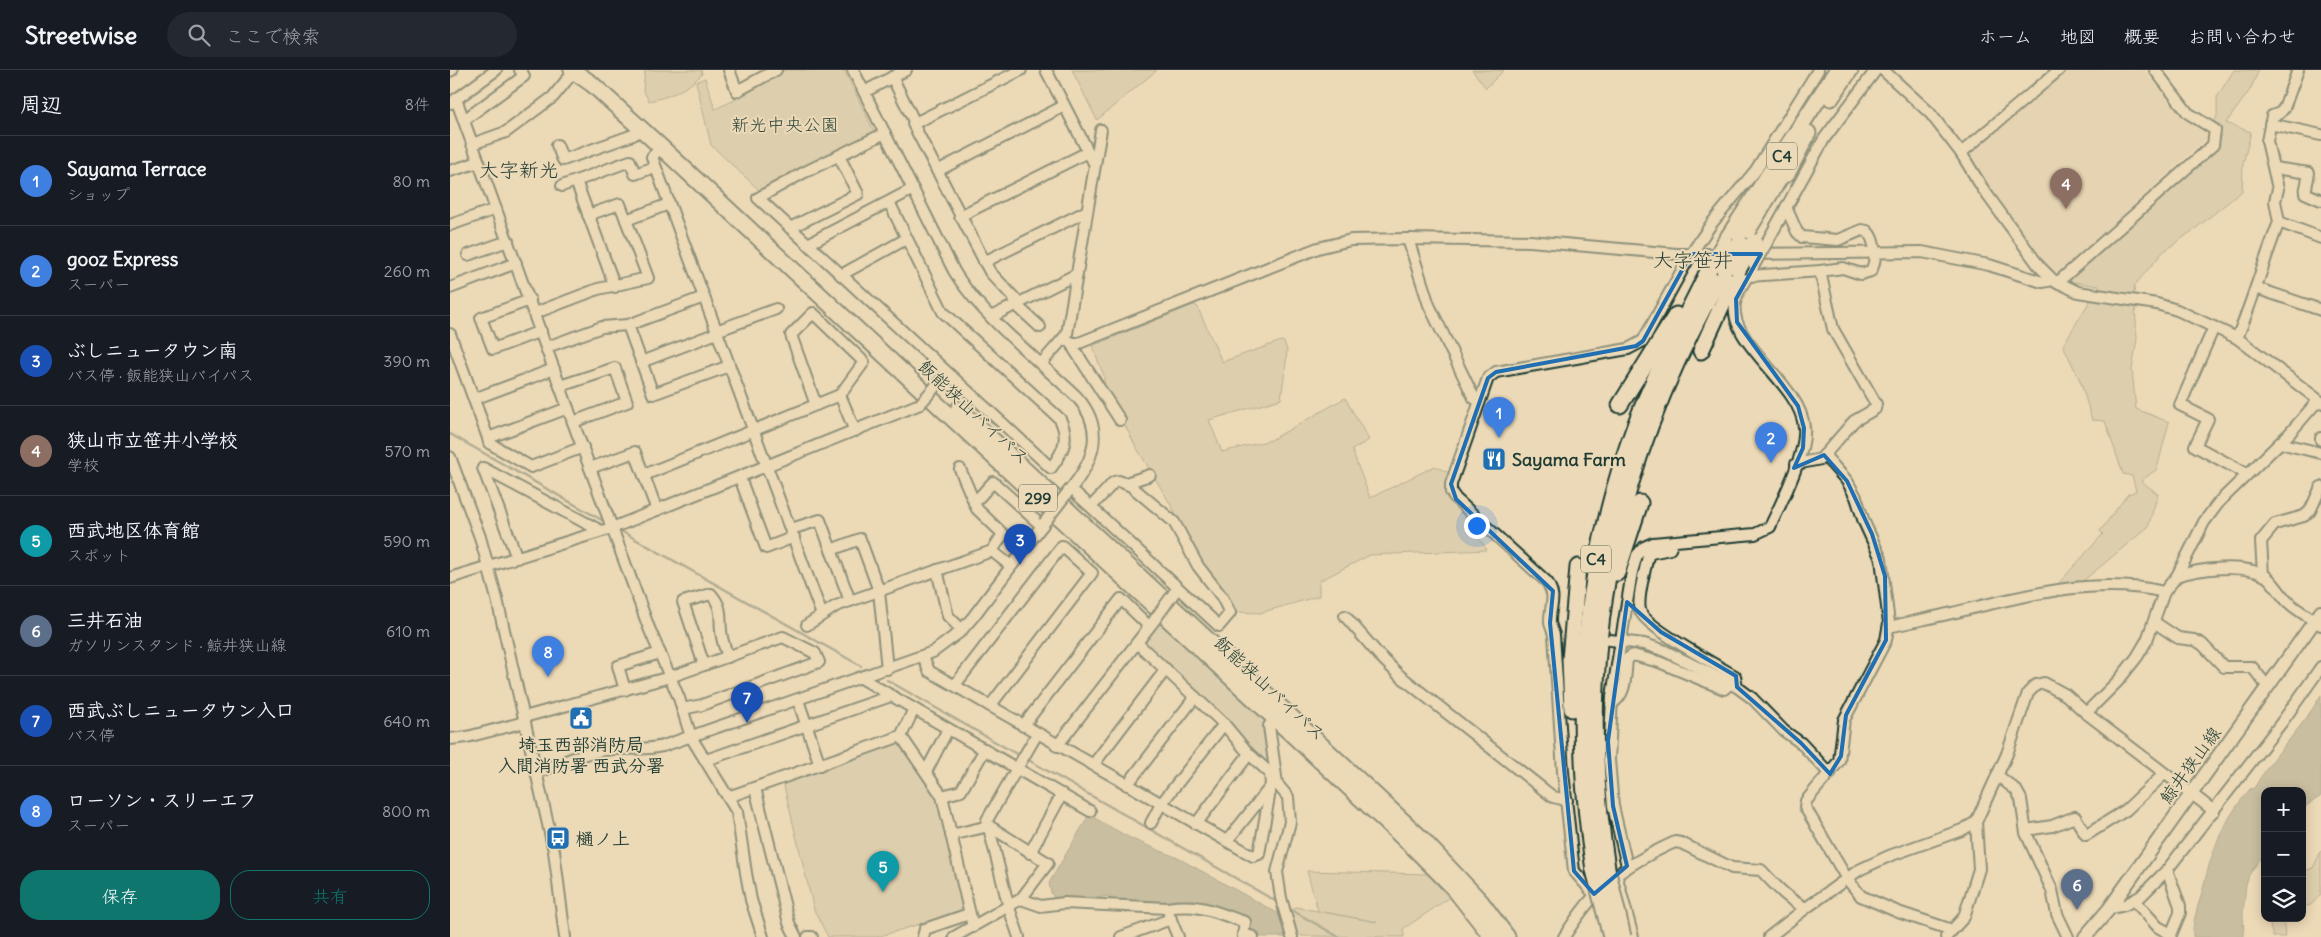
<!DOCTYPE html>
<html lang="ja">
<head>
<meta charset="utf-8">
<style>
	body { margin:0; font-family:Delius,"Klee One",sans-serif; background:#242831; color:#f1f3f6 }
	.controls { position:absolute; right:15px; bottom:15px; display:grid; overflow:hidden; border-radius:10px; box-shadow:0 2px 12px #0003 }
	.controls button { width:45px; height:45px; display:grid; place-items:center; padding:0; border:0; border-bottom:1px solid #363941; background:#171b24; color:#f1f3f6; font:25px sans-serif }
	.you { position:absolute; left:1026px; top:455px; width:18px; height:18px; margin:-12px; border:4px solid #fff; border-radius:50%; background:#1a73e8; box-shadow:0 0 0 8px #1a73e833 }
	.badge { display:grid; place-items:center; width:32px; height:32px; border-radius:50%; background:#0f766e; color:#fff; font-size:16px; font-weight:700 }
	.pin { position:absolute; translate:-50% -41px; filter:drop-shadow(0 1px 2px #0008) }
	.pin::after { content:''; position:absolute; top:26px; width:18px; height:15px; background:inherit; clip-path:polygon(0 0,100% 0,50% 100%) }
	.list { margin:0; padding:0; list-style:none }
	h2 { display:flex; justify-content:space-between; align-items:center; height:65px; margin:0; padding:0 20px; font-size:21px }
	h2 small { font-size:16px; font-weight:400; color:#9ea1a6 }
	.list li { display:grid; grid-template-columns:32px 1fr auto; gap:15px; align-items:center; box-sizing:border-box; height:90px; padding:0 20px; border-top:1px solid #363941 }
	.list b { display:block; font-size:19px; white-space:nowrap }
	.list p { margin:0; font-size:16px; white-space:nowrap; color:#9ea1a6 }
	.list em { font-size:16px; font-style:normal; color:#9ea1a6 }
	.actions { display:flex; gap:10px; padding:15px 20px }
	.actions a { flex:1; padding:11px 0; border:1px solid #0f766e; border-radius:20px; text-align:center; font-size:18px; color:#0f766e }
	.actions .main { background:#0f766e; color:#fff }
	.icon { flex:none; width:28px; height:28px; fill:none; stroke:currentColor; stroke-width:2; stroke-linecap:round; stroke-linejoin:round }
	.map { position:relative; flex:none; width:1871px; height:867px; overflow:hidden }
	header { display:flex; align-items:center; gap:30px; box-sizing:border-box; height:70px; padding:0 25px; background:#171b24; border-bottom:1px solid #363941 }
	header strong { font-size:24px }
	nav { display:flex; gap:28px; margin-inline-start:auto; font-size:18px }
	.search { width:350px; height:45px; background:#242831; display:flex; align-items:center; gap:12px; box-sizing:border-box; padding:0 18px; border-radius:28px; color:#9ea1a6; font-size:19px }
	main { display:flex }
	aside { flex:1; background:#171b24 }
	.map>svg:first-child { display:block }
</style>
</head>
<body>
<header>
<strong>Streetwise</strong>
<div class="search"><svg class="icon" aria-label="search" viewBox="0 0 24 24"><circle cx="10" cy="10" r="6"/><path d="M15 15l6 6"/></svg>ここで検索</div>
<nav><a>ホーム</a><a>地図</a><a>概要</a><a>お問い合わせ</a></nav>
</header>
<main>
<aside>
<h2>周辺<small>8件</small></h2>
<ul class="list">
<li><span class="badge" style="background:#3f7fe0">1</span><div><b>Sayama Terrace</b><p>ショップ</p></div><em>80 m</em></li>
<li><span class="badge" style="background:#3f7fe0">2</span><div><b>gooz Express</b><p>スーパー</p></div><em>260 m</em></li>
<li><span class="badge" style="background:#1a4fb4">3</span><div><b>ぶしニュータウン南</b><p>バス停 · 飯能狭山バイパス</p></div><em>390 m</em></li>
<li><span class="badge" style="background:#8d6e63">4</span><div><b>狭山市立笹井小学校</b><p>学校</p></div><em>570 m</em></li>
<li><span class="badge" style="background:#0f9aa8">5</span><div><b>西武地区体育館</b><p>スポット</p></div><em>590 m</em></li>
<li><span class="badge" style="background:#5c6f8a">6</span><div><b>三井石油</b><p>ガソリンスタンド · 鯨井狭山線</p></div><em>610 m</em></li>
<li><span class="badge" style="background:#1a4fb4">7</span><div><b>西武ぶしニュータウン入口</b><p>バス停</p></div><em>640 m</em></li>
<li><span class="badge" style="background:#3f7fe0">8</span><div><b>ローソン・スリーエフ</b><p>スーパー</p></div><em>800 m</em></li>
</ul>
<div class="actions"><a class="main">保存</a><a>共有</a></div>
</aside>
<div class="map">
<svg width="1871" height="867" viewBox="0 0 1871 867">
	<rect width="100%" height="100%" fill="#ecd9b7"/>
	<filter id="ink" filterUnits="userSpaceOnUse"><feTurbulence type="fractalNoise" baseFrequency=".02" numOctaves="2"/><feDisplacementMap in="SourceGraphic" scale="10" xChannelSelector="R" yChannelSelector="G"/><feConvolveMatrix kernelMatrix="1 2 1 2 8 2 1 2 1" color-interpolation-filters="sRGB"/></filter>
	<g filter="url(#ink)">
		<polygon fill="#dbccac" points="1608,0 1694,0 1735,50 1759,66 1602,209 1588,193 1517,85"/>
		<g fill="#cac0a2" stroke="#747e6b">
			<path d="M195,0h56l1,4c-12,14 -35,24 -53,27l-6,-11z"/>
			<polygon points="335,0 394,0 424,61 423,64 310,121 261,75 246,12 255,8 265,39 285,30 284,26"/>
			<polygon points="622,0 707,0 647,50"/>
			<polygon points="1022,0 1054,0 1036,18"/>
			<polygon points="1784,0 1809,0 1800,20 1776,53 1801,62 1793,94 1792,121 1745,159 1713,182 1684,216 1687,269 1682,300 1686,339 1719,352 1707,399 1691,411 1708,424 1698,457 1627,516 1608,514 1653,464 1650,461 1678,424 1686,421 1682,406 1673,404 1655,351 1642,350 1631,313 1613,275 1649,216 1616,211 1763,71 1760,61 1767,46 1767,27"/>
			<polygon points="743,235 747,236 772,292 831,271 834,272 837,280 836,293 831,329 759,350 772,382 821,370 895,328 919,370 902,380 920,428 985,396 999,403 999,424 1037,480 920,485 869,511 869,526 810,543 786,542 775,523 749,488 718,430 685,375 654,314 654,306 642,276"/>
			<polygon points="709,551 815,649 818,653 822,701 693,574 692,570"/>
			<polygon points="447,672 451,673 488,727 514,837 513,841 427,867 378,867 364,840 333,712"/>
			<polygon points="1871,781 1871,824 1861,835 1852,837 1852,802 1863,798"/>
			<polygon points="857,801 978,804 999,828 953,859 954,867 852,866 842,860 837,844 846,837 927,852 868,841"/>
			<polygon points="1821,848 1841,848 1834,854 1835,867 1823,867 1820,856"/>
		</g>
		<g fill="#9d9d85" stroke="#6b7765">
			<path d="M1871,625v101l-19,13v-18h-37v61l-16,23 -3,10 -3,28 1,24h-51c-1,-14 4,-28 8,-41 11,-45 19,-71 49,-107l4,-1c19,-33 48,-59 67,-93z"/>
			<polygon points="639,745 682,769 728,788 831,845 839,867 809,867 754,834 709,832 708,836 659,831 660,826 607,832 601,823 599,813"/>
		</g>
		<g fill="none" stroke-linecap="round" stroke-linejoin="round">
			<g stroke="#6b7765" stroke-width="2.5">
				<polyline points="0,364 157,453"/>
				<polyline points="171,461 411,596"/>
				<polyline points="437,610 570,686"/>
				<polyline points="575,688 829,833"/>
				<polyline points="838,838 889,867"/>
			</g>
			<g stroke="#1f3d34" stroke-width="14">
				<g id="minor">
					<polyline points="279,0 287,21 326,0"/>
					<path d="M403,0l101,201c27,45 84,89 123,126 29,33 17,65 -9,95"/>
					<polyline points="1433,0 1480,43 1511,83 1533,119 1589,196 1603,210 1628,222 1707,234 1727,240 1787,268 1871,332"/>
					<polyline points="0,1 2,0"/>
					<polyline points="442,7 465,53"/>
					<polyline points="414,22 456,0"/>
					<polyline points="6,29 123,352 199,558 229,628 241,667 287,742 296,803 301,830 313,867"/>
					<polyline points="1,33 46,0"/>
					<polyline points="14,50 74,6 70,0"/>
					<polyline points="1820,54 1871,65"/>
					<path d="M435,63l-82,40 -45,25 293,270c12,-16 19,-29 9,-49l-117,-107 -54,-110"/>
					<polyline points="22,74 56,62 103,27 124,1"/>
					<polyline points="107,75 113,90 183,65 192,59"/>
					<polyline points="211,77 202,87 372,545"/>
					<polyline points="1511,83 1609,0"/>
					<polyline points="645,95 651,60"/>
					<polyline points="1824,98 1859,103 1855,123 1871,130"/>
					<polyline points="0,101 29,92"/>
					<polyline points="487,101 614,36"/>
					<polyline points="126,111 165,217"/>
					<polyline points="112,116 180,91 185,104 205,97"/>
					<polyline points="510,146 638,82"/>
					<polyline points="176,150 219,134"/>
					<polyline points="1829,152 1825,131 1828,119 1817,71 1822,46 1830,43 1834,38 1848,0"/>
					<polyline points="0,155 46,139"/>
					<polyline points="340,158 408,124 389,86"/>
					<polyline points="958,169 979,235 1024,328 1029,331"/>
					<polyline points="358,174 463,119"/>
					<polyline points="1316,174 1374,69 1426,0"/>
					<polyline points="1303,184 1472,182 1539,195 1592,212 1603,210"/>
					<polyline points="18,185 58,171"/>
					<polyline points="534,192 637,141"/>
					<polyline points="391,205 456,169"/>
					<path d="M1299,206l71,-5 23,-3 18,6 10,-3c6,-11 5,-31 -4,-40l-5,-1 -24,10 -36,-3 -5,-5 -11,-25"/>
					<polyline points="1607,213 1763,75 1765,60 1738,43 1705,0"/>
					<polyline points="0,218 66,193"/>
					<polyline points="1806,218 1871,240"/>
					<polyline points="80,230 31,248 43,279 91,261"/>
					<polyline points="568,232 540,202 463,54 571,0"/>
					<polyline points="565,234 590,257"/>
					<polyline points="85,243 148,219 198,208 170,134 138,145"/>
					<polyline points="541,247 627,204"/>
					<polyline points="178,255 203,324 279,296"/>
					<polyline points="1764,257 1730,335 1758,349 1745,376 1797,404"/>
					<polyline points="266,261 326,239"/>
					<polyline points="0,264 38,368 118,338"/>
					<path d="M1787,268c16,-38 27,-78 42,-116l42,16"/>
					<polyline points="613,269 623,273 629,273 868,178 901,170 958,169 1080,171 1227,184 1271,184"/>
					<polyline points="623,273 624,279 670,350"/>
					<polyline points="97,277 152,257 178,255 254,227"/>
					<polyline points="191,292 267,263"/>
					<polyline points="591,294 617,264 645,95 596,0"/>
					<polyline points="110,316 165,298 177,332 123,352"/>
					<polyline points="24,329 104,299"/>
					<polyline points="366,335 341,265 363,243 414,292 390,325 405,361"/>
					<polyline points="38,368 39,373 81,397 133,377"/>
					<polyline points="1871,368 1871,370"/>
					<polyline points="1830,373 1871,383"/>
					<polyline points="1374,385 1397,411 1406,427 1414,452 1431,489 1439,553 1436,570 1394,650 1389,691 1356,731 1355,737 1397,809 1411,826 1448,842 1502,860"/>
					<polyline points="0,387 30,467 47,529 104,781 115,867"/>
					<polyline points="1346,394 1371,389 1404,351 1425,339 1426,334 1383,259 1370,201"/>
					<polyline points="140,398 185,382 207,440"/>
					<polyline points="510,399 527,439 553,464 542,481"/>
					<polyline points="194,405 390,325"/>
					<polyline points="290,408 316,478 344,467"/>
					<polyline points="676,413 700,405"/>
					<polyline points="621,419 641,437 769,556 780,543 772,527 748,496 724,452 681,416 669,411 664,412 641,437"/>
					<polyline points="524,433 543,412 592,456"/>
					<polyline points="341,459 370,450 400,531"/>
					<path d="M1223,472l-3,7 -19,4 -3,3c-3,14 -11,41 -8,54 4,17 77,55 95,66l2,11"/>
					<polyline points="381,480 410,469 429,521 437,599"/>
					<polyline points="67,488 33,398 151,461"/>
					<polyline points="487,500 498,546 512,560"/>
					<polyline points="1813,505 1811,471 1825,454 1854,446 1860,441 1871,417"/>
					<path d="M1727,506c21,-7 66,-13 87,-1 9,5 15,18 23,26 10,10 23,16 34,24"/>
					<polyline points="0,508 162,458 470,334"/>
					<polyline points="895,546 929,585 949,605 1103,727 1117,730"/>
					<polyline points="1704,552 1728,568 1744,570 1752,574 1774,597 1802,597 1818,617"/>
					<polyline points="357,555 386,536 400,531 542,481 561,496"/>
					<path d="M1439,557c21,-5 42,-9 63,-14 67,-16 143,-38 212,-21"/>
					<polyline points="1160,570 1194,574 1213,580 1287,617 1302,628 1334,661 1351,673 1380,704"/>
					<polyline points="473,586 479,601 803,786 809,784 821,715 820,703 799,684 774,654 687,573"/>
					<path d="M254,595l-21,-63 28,-8c14,16 7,25 11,43 1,7 4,13 6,20"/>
					<polyline points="411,608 640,741"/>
					<polyline points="505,615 612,476 642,503 540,636"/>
					<polyline points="175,620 168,596 210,583"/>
					<polyline points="348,630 370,695"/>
					<path d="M1161,634c16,-9 14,-28 16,-45l6,-4 26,7 65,27 7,-6"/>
					<polyline points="1636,643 1764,741"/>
					<polyline points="74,647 220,607 333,567 365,583 369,592 252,635 232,639"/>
					<polyline points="825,648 819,656 827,714 838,727 840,752 827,802 831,828 842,867"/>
					<polyline points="573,656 671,529 699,556"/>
					<polyline points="451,666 492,726 523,857"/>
					<polyline points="0,669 17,667 75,652"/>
					<polyline points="607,676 703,552"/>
					<polyline points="256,690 441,626"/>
					<polyline points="643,695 716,599"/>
					<polyline points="476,702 498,659"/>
					<path d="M87,703c22,-9 44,-20 67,-23 20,-3 39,1 59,-4l270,-94 27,-20 13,-15 71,-94"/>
					<polyline points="1547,705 1566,720 1571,729 1576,763 1602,820 1607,844 1618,867"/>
					<polyline points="677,715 745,627"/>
					<polyline points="305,718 339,853 346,867"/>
					<polyline points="492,726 511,721 535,679"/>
					<polyline points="278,727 451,666 464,639"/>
					<polyline points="701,753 711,734 774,654"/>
					<polyline points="746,754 799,684"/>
					<polyline points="1576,760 1602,756 1625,747 1636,765 1676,740 1714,704"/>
					<polyline points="501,765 539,756 598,793 571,829 504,867"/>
					<polyline points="777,771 821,716"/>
					<polyline points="580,783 612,724"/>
					<path d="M1177,796l-14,-60 -4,-46 3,-64 20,-124 5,-17 7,-8 9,-4 102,-9 15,-7c11,-24 37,-74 34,-100 -4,-45 -81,-86 -68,-128 3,-12 13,-23 18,-34"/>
					<polyline points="1717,800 1730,836 1730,843 1720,867"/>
					<polyline points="1166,804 1183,867"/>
					<path d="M1144,824l-20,-23 -11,-99 -9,-137c-1,-4 -3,-8 -4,-12 -1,-18 8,-23 -3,-41l-91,-83 -5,-7v-8l37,-106 8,-6 132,-23 15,-8 48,-87 21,-31 44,-53 62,-100"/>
					<path d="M571,829l20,7 23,-3 103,5c35,-5 46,4 78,14l-2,15"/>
					<polyline points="1684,830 1708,857 1721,864"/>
					<polyline points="1659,839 1675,835 1691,826 1717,800 1832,652 1871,597"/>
					<polyline points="719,845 728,867"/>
					<polyline points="793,864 803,867"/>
					<polyline points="358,867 362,867"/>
					<polyline points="473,867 475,859 519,844"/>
					<polyline points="569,867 559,838 537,750 587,664"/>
					<polyline points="671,867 721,849"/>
					<path d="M1114,867c32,-51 56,-70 111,-95l6,1 51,25 29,2c14,15 26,29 45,38"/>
					<polyline points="1319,867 1356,838 1409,800 1439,786 1512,760 1526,752 1557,684 1578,623 1586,615 1594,613 1616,625 1636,643 1668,611 1687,587 1697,570 1714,522 1727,506 1754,452 1769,432 1839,364 1865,334 1871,333"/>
					<polyline points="1496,867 1514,847 1529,799 1526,752"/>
				</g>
			</g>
			<g stroke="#1f3d34" stroke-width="16">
				<polyline id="major" points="1635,867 1659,839 1871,542"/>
			</g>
			<g stroke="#1f3d34" stroke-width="19">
				<g id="highway">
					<polyline points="122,0 142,14 211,77 963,777 1002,816 1042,867"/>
					<polyline points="1381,28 1400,0"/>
					<polyline points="1337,104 1358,63"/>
					<polyline points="1275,172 1387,0"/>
					<polyline points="1290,173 1339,93"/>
					<polyline points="1251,281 1288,200"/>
					<polyline points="1170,335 1226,245"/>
					<polyline points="509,339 968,765 1031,832 1057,867"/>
					<polyline points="1167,503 1190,433"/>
					<polyline points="1122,639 1120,590 1128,497"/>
					<path d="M1157,798c-35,-221 8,-405 117,-598"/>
					<path d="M1144,800c-24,-150 -12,-304 42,-447 20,-53 48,-102 73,-154"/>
				</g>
			</g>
			<use href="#minor" stroke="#ecd9b7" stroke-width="10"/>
			<use href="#major" stroke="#ecd9b7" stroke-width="12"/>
			<use href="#highway" stroke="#ecd9b7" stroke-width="15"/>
			<g stroke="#1f3d34" stroke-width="14" stroke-linecap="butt">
				<g id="minor-bridge">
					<polyline points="1304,195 1316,174"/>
					<polyline points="470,334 492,309"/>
					<polyline points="594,453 618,422"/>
					<polyline points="703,552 724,523"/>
				</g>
			</g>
			<g stroke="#1f3d34" stroke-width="19" stroke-linecap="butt">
				<g id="highway-bridge">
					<polyline points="1259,199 1275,172"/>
					<polyline points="1274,200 1290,173"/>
					<polyline points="1288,200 1304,172"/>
					<polyline points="1157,798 1173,867"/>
					<polyline points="1144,800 1161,867"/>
				</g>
			</g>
			<use href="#minor-bridge" stroke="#ecd9b7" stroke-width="10"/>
			<use href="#highway-bridge" stroke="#ecd9b7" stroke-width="15"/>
		</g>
	</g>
	<path d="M0 0H1871V867H0ZM1241,184h70l-25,45 1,23 61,84 6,22 -1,20 -9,20 30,-13 23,26 25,53 13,42 1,64 -40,75 -5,41 -11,18 -29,-31 -64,-56 -1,-11 -75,-44 -34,-30 -19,139 5,65 14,60 -33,28 -20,-23 -24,-248 3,-32 -97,-92 -5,-15 37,-106 8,-6 140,-26 7,-5z" fill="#ecd9b7" fill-opacity=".55" fill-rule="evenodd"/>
	<path fill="none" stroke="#1f6fb2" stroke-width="4" stroke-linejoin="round" d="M1241,184h70l-25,45 1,23 61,84 6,22 -1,20 -9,20 30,-13 23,26 25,53 13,42 1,64 -40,75 -5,41 -11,18 -29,-31 -64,-56 -1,-11 -75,-44 -34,-30 -19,139 5,65 14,60 -33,28 -20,-23 -24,-248 3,-32 -97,-92 -5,-15 37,-106 8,-6 140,-26 7,-5z"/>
	<defs>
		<g id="restaurant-square" transform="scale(1.25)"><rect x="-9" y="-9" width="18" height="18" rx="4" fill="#1f6fb2" stroke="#ecd9b7"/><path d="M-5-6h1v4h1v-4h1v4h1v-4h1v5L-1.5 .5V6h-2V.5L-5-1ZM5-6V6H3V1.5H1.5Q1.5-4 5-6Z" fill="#fff"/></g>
		<g id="civic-square" transform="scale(1.25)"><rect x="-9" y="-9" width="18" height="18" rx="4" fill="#1f6fb2" stroke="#ecd9b7"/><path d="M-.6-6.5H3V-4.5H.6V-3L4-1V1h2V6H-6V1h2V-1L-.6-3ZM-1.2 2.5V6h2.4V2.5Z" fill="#fff"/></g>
		<g id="bus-square" transform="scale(1.25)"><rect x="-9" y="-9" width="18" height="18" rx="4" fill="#1f6fb2" stroke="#ecd9b7"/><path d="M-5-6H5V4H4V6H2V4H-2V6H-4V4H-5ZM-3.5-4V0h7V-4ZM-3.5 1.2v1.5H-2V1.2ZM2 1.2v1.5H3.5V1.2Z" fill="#fff"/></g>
	</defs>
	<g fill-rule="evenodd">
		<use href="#restaurant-square" x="1044" y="389"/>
		<use href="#civic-square" x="131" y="648"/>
		<use href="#bus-square" x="108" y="768"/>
	</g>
	<g text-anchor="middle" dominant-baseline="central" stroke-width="4" stroke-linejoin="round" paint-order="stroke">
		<g fill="#ecd9b7" stroke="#5c6c5b" stroke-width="1">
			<rect x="1317" y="72.5" width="30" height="27" rx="4"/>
			<rect x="569" y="414.5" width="38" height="27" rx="4"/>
			<rect x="1131" y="475.5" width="30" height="27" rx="4"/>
		</g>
		<g font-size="16" font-weight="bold" fill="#1f3d34">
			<text x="1332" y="86">C4</text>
			<text x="588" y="428">299</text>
			<text x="1146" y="489">C4</text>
		</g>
		<g font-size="18" fill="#304a3f" stroke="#ecd9b7">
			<text x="335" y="54">新光中央公園</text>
		</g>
		<g font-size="18" fill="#1f3d34" stroke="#ecd9b7">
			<text transform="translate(524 342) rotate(43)">飯能狭山バイパス</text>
			<text transform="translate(820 618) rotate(43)">飯能狭山バイパス</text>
			<text transform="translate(1740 695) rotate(-54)">鯨井狭山線</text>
		</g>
		<g font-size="18" font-weight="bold" fill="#1f3d34" stroke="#ecd9b7" text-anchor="start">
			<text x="1062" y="389">Sayama Farm</text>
			<text x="131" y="674" text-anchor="middle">埼玉西部消防局<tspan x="131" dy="21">入間消防署 西武分署</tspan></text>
			<text x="126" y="768">樋ノ上</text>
		</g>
		<g font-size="20" fill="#1f3d34" stroke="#ecd9b7">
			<text x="69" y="99">大字新光</text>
			<text x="1243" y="189">大字笹井</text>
		</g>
	</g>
</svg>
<div class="controls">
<button>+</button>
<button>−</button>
<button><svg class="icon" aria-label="layers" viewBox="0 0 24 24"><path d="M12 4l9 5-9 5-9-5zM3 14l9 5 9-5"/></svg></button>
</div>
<div class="you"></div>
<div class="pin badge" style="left:1049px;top:368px;background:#3f7fe0">1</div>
<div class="pin badge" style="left:1321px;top:393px;background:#3f7fe0">2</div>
<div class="pin badge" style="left:570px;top:495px;background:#1a4fb4">3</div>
<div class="pin badge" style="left:1616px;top:139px;background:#8d6e63">4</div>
<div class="pin badge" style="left:433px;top:822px;background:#0f9aa8">5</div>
<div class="pin badge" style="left:1627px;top:840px;background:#5c6f8a">6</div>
<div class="pin badge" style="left:297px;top:653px;background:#1a4fb4">7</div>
<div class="pin badge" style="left:98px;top:607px;background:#3f7fe0">8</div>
</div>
</main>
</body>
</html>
